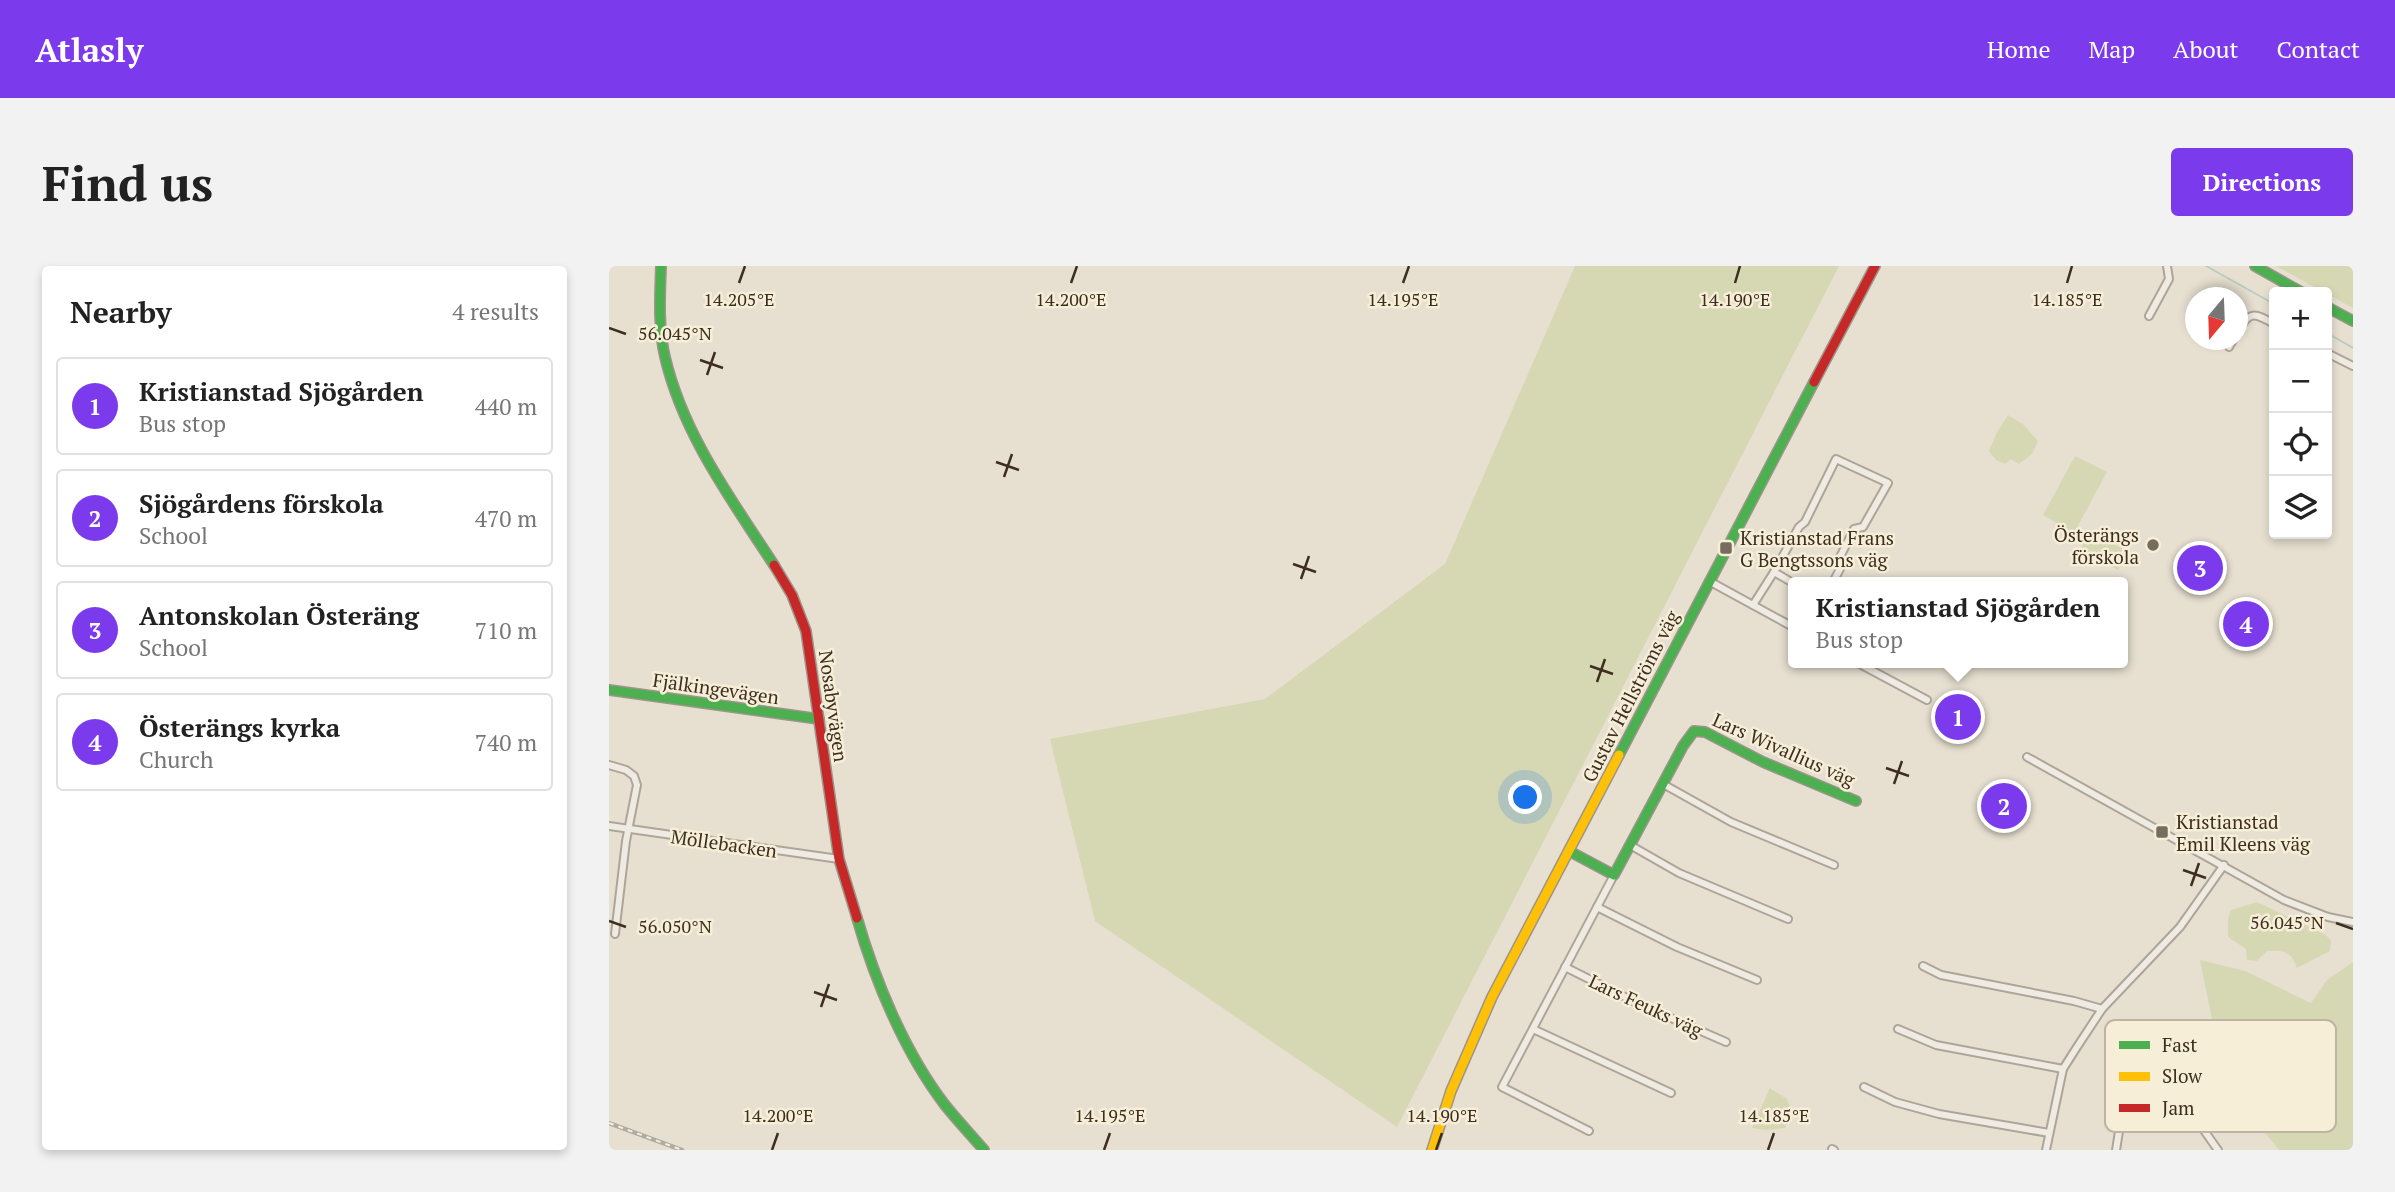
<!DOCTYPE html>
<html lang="en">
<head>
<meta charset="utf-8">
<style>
	body { margin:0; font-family:"PT Serif",serif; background:#f2f2f2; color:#222 }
	.controls { position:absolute; right:21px; top:21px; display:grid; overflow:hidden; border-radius:7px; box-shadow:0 4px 10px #0003 }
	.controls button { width:63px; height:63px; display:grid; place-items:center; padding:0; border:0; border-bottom:2px solid #e0e0e0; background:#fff; color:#222; font:35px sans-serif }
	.compass { position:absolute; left:1576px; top:21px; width:63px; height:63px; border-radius:50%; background:#fff; box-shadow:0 4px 10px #0003; rotate:199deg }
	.you { position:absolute; left:917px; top:532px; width:24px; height:24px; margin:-18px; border:5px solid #fff; border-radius:50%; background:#1a73e8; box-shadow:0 0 0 10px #1a73e833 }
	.badge { display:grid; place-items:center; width:46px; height:46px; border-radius:50%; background:#7c3aed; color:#fff; font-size:23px; font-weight:700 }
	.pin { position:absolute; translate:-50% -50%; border:4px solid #fff; box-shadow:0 2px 7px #0006 }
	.popup { position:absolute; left:1179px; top:311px; width:340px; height:91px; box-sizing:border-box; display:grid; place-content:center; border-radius:7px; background:#fff; filter:drop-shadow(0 2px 5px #0005); font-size:23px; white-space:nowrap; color:#767676 }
	.popup b { font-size:26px; color:#222 }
	.popup::after { content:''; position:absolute; left:50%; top:100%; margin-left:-14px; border:14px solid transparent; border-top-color:#fff }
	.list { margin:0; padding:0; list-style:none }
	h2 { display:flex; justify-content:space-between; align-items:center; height:91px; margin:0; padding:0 28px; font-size:30px }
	h2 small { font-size:23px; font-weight:400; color:#767676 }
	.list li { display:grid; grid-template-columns:46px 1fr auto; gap:21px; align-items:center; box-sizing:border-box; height:98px; margin:0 14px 14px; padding:0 14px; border:2px solid #e0e0e0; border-radius:7px }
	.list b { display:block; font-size:26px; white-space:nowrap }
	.list p { margin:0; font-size:23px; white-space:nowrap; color:#767676 }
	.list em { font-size:23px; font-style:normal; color:#767676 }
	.icon { flex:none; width:38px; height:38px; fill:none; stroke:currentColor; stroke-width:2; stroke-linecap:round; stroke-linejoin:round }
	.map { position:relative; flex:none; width:1744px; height:884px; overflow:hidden; border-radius:7px }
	header { display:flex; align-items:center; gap:42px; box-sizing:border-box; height:98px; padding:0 35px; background:#7c3aed; color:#fff }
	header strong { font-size:33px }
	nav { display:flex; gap:38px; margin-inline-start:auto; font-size:24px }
	.intro { display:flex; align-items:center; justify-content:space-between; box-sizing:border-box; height:168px; padding:0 42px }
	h1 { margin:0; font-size:49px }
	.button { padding:18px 32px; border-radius:7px; background:#7c3aed; color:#fff; font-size:24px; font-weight:700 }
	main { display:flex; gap:42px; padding:0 42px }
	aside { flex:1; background:#fff; border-radius:7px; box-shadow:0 4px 10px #0003 }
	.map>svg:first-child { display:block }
</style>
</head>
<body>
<header>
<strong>Atlasly</strong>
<nav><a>Home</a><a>Map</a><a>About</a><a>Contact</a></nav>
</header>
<div class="intro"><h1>Find us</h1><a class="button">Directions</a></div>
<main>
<aside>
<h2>Nearby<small>4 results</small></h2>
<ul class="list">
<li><span class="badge">1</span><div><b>Kristianstad Sjögården</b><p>Bus stop</p></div><em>440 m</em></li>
<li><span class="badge">2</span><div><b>Sjögårdens förskola</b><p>School</p></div><em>470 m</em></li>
<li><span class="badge">3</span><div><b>Antonskolan Österäng</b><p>School</p></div><em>710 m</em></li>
<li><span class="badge">4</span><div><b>Österängs kyrka</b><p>Church</p></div><em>740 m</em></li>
</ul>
</aside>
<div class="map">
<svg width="1744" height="884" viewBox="0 0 1744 884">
	<rect width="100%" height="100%" fill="#e7e0d1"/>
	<g fill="#d6d7b3">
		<polygon points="966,0 1230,0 788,861 486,655 441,473 656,433 836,298"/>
		<polygon points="1667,0 1744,0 1744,42"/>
		<polygon points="1399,149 1415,159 1429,175 1423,188 1410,198 1402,193 1396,198 1387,194 1380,185 1388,166"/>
		<polygon points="1466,190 1498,206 1465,267 1434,249"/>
		<polygon points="1482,264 1519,286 1509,304 1471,284"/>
		<path d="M1648,636l69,33 5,6 -1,10 -33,17c-6,-17 -13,-18 -30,-17l-10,10 -10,-1 -1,-11 -18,-12v-18l3,-9z"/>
		<polygon points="1591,694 1636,705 1702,737 1718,714 1744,696 1744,884 1670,884 1597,794 1608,778"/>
		<polygon points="1161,822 1178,833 1183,846 1176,862 1157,864 1143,862"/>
	</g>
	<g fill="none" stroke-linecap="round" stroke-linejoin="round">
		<g stroke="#bcccc2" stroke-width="2">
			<polyline points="1597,0 1665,38"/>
			<polyline points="1718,67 1744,82"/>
		</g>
		<g stroke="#ada599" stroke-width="10">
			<g id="street">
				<polyline points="1540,50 1560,13 1558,0"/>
				<path d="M1629,66c11,-22 17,-19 36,-8"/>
				<polyline points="1620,81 1624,74"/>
				<polyline points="1718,87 1744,100"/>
				<polyline points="1165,306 1184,317"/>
				<polyline points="1100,315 1184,361"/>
				<polyline points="1144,339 1165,306 1190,261 1196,256 1227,193 1279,217 1254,261 1245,263 1230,293 1231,303 1224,316"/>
				<polyline points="1249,397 1318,434"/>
				<polyline points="1418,491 1675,634 1719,651 1744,656"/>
				<polyline points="0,499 17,504 25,510 28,519 17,575 6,668"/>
				<polyline points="1054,518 1122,556 1225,599"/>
				<polyline points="0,560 230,593"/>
				<polyline points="1021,579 1070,607 1179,653"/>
				<polyline points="988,641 1068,681 1148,714"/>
				<polyline points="1314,700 1332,709 1465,735 1493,743"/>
				<polyline points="956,701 1030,738 1117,776"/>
				<polyline points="924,763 1062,827"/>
				<polyline points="1289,763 1327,779 1454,803"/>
				<polyline points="1255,821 1286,836 1330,848 1440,867"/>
				<polyline points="980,865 893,821 1005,609"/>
				<polyline points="1223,883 1225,884"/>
				<polyline points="1437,884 1454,803 1468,781 1493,743 1571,661 1615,599"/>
				<path d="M1507,884l7,-43 5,-14 8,-10c10,0 18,0 27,4 20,8 42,46 55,63"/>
			</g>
		</g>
		<g stroke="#9c958a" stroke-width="12">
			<g id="fast">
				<path d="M52,0c-1,30 -3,61 4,91 18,77 66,142 109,208"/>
				<polyline points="1646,0 1692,26"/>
				<polyline points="1718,41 1744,55"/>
				<polyline points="0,424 210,453"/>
				<polyline points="1010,489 1205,116"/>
				<polyline points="960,585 1005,609 1074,480 1085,465 1096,466 1154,496 1247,535"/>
				<path d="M248,652c18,63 48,135 88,187 12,15 26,30 39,45"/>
			</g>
		</g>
		<g stroke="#9c958a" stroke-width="12">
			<polyline id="slow" points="823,884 842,825 883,731 1010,489"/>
		</g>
		<g stroke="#9c958a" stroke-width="12">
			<g id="jam">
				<polyline points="1205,116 1266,0"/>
				<polyline points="165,299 183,329 197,365 230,593 248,652"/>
			</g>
		</g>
		<use href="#street" stroke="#efebe3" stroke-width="6"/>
		<use href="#fast" stroke="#4caf50" stroke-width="9"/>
		<use href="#slow" stroke="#ffc107" stroke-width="9"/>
		<use href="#jam" stroke="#c62828" stroke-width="9"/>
		<g stroke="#afaaa2" stroke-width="4.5">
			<polyline id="rail" points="0,857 73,884"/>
		</g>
		<use href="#rail" stroke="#f7eed8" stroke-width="2" stroke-dasharray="5" stroke-linecap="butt"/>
	</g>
	<path fill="none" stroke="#3d2e20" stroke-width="2.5" d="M130,17l6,-17M462,17l6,-17M794,17l6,-17M1126,17l5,-17M1458,17l5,-17M0,62l17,6M91,94l23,8M98,109l8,-23M387,196l23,8M395,211l8,-23M684,298l23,8M692,313l8,-23M981,400l23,8M988,416l8,-23M1277,502l23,8M1285,518l8,-23M1574,604l23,8M1582,620l8,-23M0,655l17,6M1727,657l17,6M205,726l23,8M212,741l8,-23M163,884l6,-17M495,884l6,-17M827,884l6,-17M1159,884l6,-17"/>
	<g fill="#786c5e" stroke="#f7eed8" stroke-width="2.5">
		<circle cx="1544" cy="279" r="7"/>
		<rect x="1110" y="275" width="14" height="14" rx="3.5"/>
		<rect x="1546" y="559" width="14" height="14" rx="3.5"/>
	</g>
	<g text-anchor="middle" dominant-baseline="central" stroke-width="5" stroke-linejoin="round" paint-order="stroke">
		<g font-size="19" fill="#3d2e20" stroke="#f7eed8" text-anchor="start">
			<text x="1530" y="268" text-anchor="end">Österängs<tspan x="1530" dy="22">förskola</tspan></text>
			<text x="1131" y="271">Kristianstad Frans<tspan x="1131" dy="22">G Bengtssons väg</tspan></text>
			<text x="1567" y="555">Kristianstad<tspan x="1567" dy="22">Emil Kleens väg</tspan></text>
		</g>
		<g font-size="19" fill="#3d2e20" stroke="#f7eed8">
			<text transform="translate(107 422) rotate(8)">Fjälkingevägen</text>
			<text transform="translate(1021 430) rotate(-63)">Gustav Hellströms väg</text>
			<text transform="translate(225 440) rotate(82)">Nosabyvägen</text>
			<text transform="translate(1175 483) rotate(24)">Lars Wivallius väg</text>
			<text transform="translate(115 577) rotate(8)">Möllebacken</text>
			<text transform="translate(1037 739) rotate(25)">Lars Feuks väg</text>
		</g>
	</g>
	<rect x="1496" y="754" width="231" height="112" rx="10" fill="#f7eed8" stroke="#bfb4a1" stroke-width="2"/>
	<rect x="1510" y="775" width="31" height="8" fill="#4caf50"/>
	<rect x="1510" y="806" width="31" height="9" fill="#ffc107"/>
	<rect x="1510" y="838" width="31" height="8" fill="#c62828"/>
	<g font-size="19" fill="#3d2e20">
		<text x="1553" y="786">Fast</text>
		<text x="1553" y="817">Slow</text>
		<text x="1553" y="849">Jam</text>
	</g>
	<g font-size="18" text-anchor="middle" fill="#3d2e20" stroke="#f7eed8" stroke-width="5" stroke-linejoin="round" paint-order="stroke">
		<text x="130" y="40">14.205°E</text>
		<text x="462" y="40">14.200°E</text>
		<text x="794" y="40">14.195°E</text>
		<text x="1126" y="40">14.190°E</text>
		<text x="1458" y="40">14.185°E</text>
		<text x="66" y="74">56.045°N</text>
		<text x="1678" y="663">56.045°N</text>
		<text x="66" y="667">56.050°N</text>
		<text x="169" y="856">14.200°E</text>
		<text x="501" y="856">14.195°E</text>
		<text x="833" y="856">14.190°E</text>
		<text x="1165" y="856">14.185°E</text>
	</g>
</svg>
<div class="controls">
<button>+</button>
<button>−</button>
<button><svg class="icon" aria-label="locate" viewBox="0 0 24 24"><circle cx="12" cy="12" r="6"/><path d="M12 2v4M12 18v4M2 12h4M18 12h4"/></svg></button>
<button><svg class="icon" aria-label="layers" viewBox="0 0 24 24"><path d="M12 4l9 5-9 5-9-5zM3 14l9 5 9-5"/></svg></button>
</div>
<svg class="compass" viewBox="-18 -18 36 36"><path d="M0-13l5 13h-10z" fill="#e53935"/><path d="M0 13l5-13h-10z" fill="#767676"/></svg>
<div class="you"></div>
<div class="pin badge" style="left:1349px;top:451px">1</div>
<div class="popup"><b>Kristianstad Sjögården</b>Bus stop</div>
<div class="pin badge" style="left:1395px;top:540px">2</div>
<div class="pin badge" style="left:1591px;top:302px">3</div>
<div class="pin badge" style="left:1637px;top:358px">4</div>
</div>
</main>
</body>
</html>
